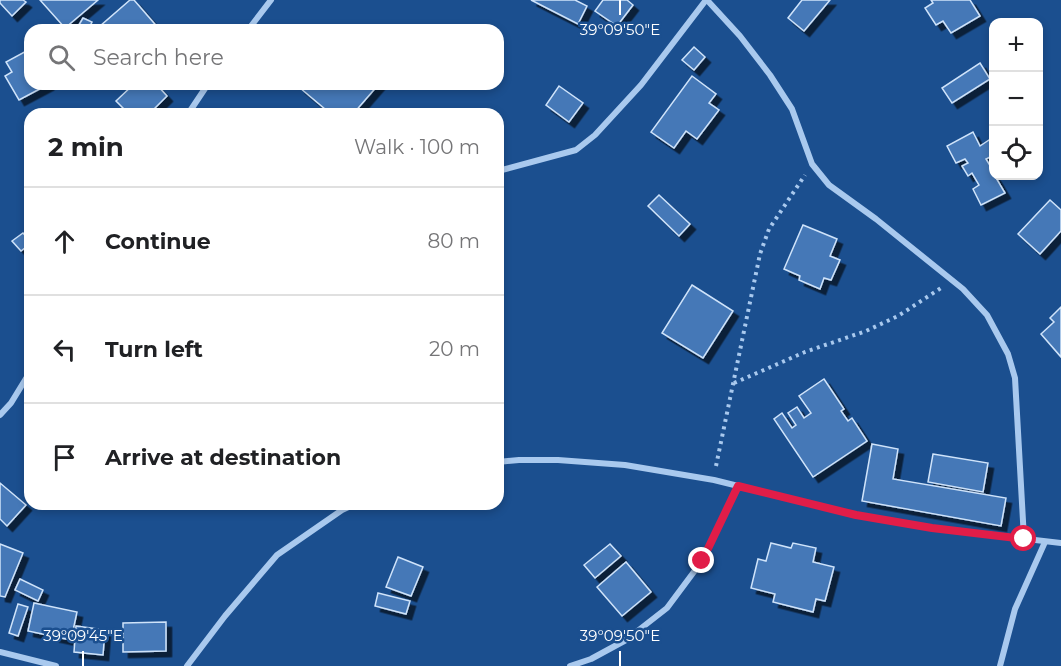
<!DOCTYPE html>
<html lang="en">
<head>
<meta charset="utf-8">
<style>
	body { margin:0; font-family:Montserrat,sans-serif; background:#f2f2f2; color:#202124 }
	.controls { position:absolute; right:18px; top:18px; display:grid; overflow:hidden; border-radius:12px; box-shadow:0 3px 9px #0003 }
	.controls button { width:54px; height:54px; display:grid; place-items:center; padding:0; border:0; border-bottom:2px solid #e0e0e0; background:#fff; color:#202124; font:30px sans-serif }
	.stop { position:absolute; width:18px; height:18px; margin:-14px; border:4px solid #e11d48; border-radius:50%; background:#fff }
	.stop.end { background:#e11d48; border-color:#fff; box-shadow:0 2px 6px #0008 }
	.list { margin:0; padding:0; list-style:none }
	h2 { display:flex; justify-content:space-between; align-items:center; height:78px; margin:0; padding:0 24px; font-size:26px }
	h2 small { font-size:20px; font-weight:400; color:#757577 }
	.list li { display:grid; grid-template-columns:39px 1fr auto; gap:18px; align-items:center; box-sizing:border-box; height:108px; padding:0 24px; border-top:2px solid #e0e0e0 }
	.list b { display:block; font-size:22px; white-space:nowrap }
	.list em { font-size:20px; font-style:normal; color:#757577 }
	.icon { flex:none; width:33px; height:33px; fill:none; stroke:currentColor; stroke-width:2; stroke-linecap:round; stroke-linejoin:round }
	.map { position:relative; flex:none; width:1061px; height:666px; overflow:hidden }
	.search { position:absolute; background:#fff; box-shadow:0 3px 9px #0003; left:24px; top:24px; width:480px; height:66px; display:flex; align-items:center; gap:15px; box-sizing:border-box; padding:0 21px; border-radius:18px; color:#757577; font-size:22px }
	.panel { position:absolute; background:#fff; box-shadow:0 3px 9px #0003; left:24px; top:108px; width:480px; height:402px; border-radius:18px }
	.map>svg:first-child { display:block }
</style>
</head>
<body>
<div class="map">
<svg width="1061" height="666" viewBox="0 0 1061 666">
	<defs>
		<filter id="shadow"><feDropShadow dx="5.5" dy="5.5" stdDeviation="0" flood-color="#0009"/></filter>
	</defs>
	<rect width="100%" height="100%" fill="#1b4f8f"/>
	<g fill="#4478b7" stroke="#cfe3fa" stroke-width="1.5" filter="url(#shadow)">
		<polygon points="0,0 23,0 26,2 12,16 0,3"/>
		<polygon points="40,0 98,0 65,28"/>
		<polygon points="130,0 134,0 160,30 101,30 99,27"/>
		<polygon points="531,0 575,0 587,6 578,24"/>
		<polygon points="603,0 627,0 633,5 617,26 595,11"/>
		<polygon points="802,0 830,0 804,31 788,18"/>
		<polygon points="931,0 970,0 980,16 951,33 943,21 936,25 925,8 933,3"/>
		<polygon points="83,18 92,22 88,30 76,30"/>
		<polygon points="694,47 705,57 694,70 682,60"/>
		<polygon points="30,49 30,84 49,84 19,100 5,76 12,72 6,62"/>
		<polygon points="980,63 990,79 952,103 942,88"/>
		<polygon points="692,76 716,94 709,103 719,110 697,139 686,131 674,148 651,132"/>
		<polygon points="134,84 156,84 167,96 149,114 129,114 116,101"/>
		<polygon points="303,84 379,84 353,114 331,114 300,88"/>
		<polygon points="559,86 583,103 569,122 546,105"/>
		<polygon points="973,132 980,146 989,140 994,148 994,155 986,159 994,172 994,176 995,176 1005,193 981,205 973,189 979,185 972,173 968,176 962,166 968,163 965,159 956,163 947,146"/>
		<polygon points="659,195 690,224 679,236 648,206"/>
		<polygon points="1050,200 1061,210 1061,231 1040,254 1018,234"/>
		<polygon points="803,225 837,239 830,256 840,260 831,280 824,278 820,289 799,280 800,276 784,269"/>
		<polygon points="23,233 30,241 30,244 21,251 12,241"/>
		<polygon points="692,285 733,311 703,358 662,333"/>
		<polygon points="1061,307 1061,357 1041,334 1054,322 1050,318"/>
		<polygon points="824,379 844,409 841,411 848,421 852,418 867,441 813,477 774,419 782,413 792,428 796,425 788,413 797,407 804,418 811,413 799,396"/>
		<polygon points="872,444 898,449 893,479 1006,498 1001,526 862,501"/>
		<polygon points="933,454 988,463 983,492 928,482"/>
		<polygon points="0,483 26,505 7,526 0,519"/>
		<polygon points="771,543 791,548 793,543 816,548 813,562 834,567 825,601 816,599 813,612 773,602 775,594 751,588 758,559 766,561"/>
		<polygon points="0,544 23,553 5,597 0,596"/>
		<polygon points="610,544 621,556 595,578 584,565"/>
		<polygon points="398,557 423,567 411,596 386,587"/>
		<polygon points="626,562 651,592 622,616 597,587"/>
		<polygon points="20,579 43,590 38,601 15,590"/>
		<polygon points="378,593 410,601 406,614 375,606"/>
		<polygon points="34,603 77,612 71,640 28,631"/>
		<polygon points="18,604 28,607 18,636 9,633"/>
		<polygon points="166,622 166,651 123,652 123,623"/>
		<polygon points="76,626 105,630 103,655 74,652"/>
	</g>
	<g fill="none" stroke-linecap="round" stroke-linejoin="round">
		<g stroke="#a9c9ee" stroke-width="4" stroke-dasharray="3 4.5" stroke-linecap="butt">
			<polyline points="734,383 805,352 866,331 898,316 941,288"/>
			<polyline points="716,466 760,254 769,229 805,175"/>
		</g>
		<g stroke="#a9c9ee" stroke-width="6">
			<polyline points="707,0 740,36 770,75 792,109 812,164 829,185 876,219 963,289 987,315 1008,354 1015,378 1024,539"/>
			<polyline points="248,30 271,0"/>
			<polyline points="188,114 208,84"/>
			<polyline points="498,171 576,150 595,135 641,85 706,0"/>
			<polyline points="0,415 11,403 30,372"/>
			<polyline points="498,462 519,460 558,460 625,465 714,480 856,515 932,528 1061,543"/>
			<polyline points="0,652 56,666"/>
			<polyline points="187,666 225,616 277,555 342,510 355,504"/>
			<polyline points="570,666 591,659 626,640 667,608 702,561 738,486"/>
			<polyline points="1000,666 1015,609 1045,542"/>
		</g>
	</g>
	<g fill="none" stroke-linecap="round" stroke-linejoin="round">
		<polyline stroke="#e11d48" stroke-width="8" points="702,561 738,486 856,515 932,528 1024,539"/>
	</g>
	<path fill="none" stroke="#fff" stroke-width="2" d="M620,0v15M83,651v15M620,651v15"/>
	<g font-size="15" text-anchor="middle" fill="#fff" stroke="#1b4f8f" stroke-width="5" stroke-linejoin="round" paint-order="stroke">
		<text x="620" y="35">39°09'50"E</text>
		<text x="83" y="641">39°09'45"E</text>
		<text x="620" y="641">39°09'50"E</text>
	</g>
</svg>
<div class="controls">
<button>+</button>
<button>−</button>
<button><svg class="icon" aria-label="locate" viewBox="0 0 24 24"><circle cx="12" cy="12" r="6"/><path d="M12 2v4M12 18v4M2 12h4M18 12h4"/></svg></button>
</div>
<div class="stop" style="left:1024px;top:539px"></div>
<div class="stop end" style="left:702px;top:561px"></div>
<div class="search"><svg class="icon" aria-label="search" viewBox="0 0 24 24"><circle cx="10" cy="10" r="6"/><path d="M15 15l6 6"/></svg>Search here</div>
<section class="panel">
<h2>2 min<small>Walk · 100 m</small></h2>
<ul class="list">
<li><svg class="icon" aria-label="ahead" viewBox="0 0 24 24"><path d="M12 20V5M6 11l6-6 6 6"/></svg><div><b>Continue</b></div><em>80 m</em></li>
<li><svg class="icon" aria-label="left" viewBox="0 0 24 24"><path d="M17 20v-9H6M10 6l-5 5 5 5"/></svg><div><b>Turn left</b></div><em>20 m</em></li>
<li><svg class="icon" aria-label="arrive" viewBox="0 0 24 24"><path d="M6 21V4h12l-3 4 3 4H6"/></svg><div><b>Arrive at destination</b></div></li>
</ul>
</section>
</div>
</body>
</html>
